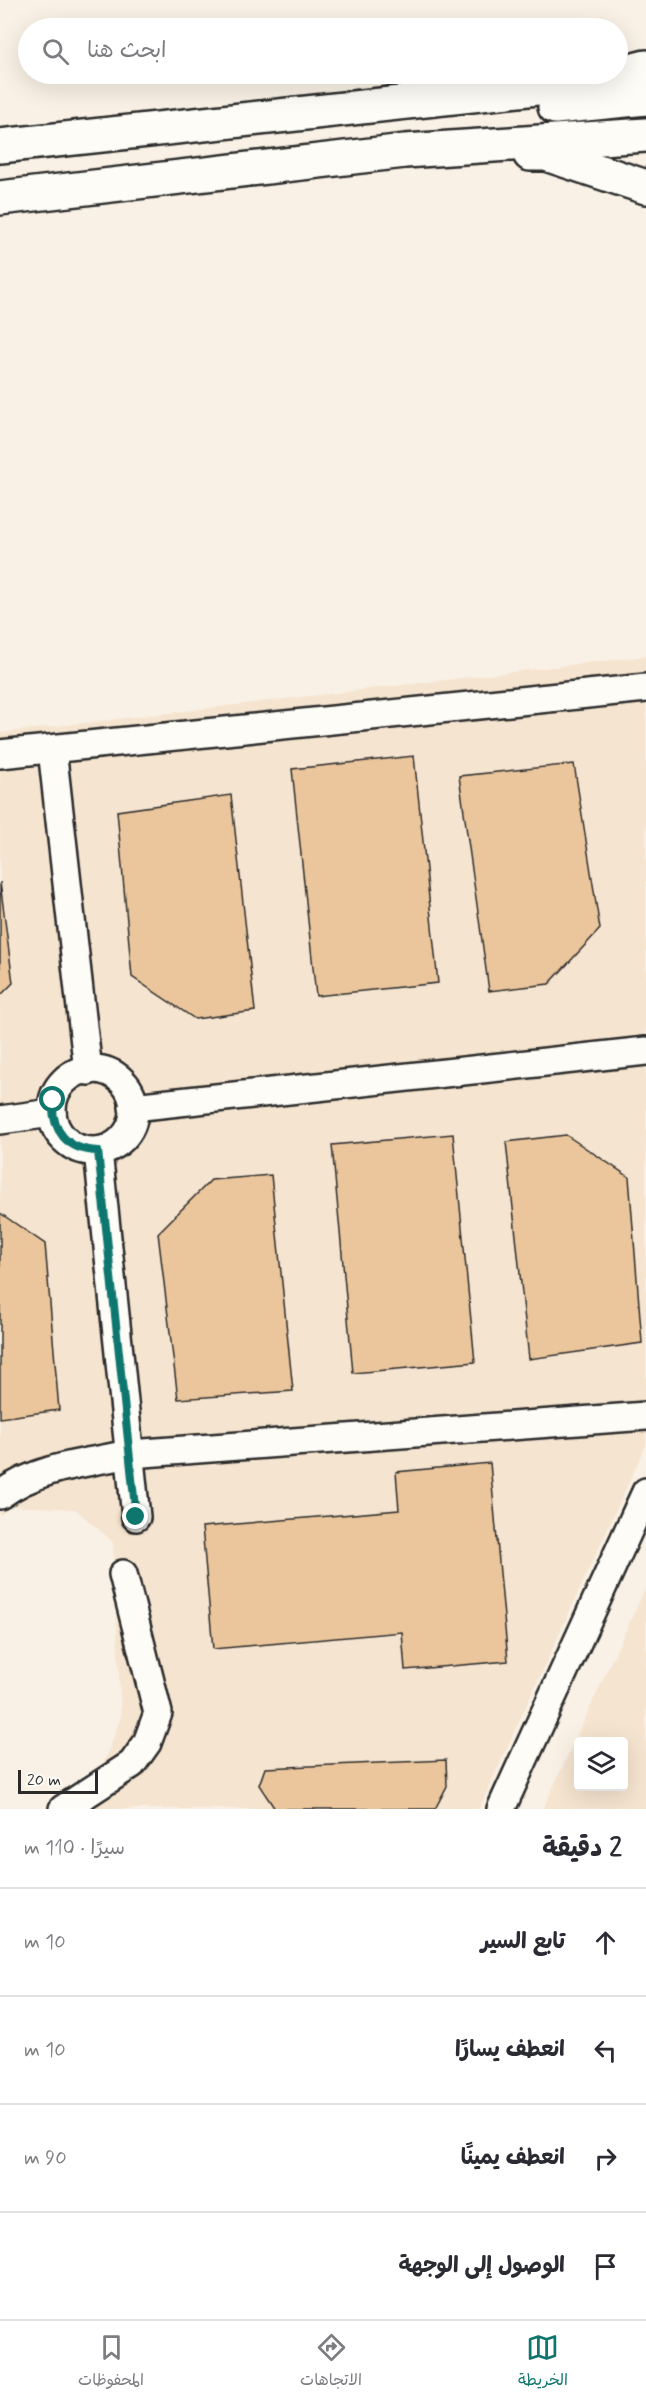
<!DOCTYPE html>
<html lang="ar">
<head>
<meta charset="utf-8">
<style>
	body { margin:0; font-family:Mynerve,"Playpen Sans Arabic",sans-serif; background:#f2f2f3; color:#2b2b33; direction:rtl }
	.controls { position:absolute; right:18px; bottom:18px; display:grid; overflow:hidden; border-radius:6px; box-shadow:0 6px 24px #0002 }
	.controls button { width:54px; height:54px; display:grid; place-items:center; padding:0; border:0; border-bottom:2px solid #e1e1e2; background:#fff; color:#2b2b33; font:30px sans-serif }
	.scale { position:absolute; left:18px; bottom:15px; width:80px; box-sizing:border-box; padding-left:6px; border:3px solid #2b2b2b; border-top:0; font-size:16px; line-height:21px; white-space:nowrap; color:#2b2b2b; -webkit-text-stroke:4px #fdfcf7; paint-order:stroke }
	.stop { position:absolute; width:18px; height:18px; margin:-14px; border:4px solid #0f766e; border-radius:50%; background:#fff }
	.stop.end { background:#0f766e; border-color:#fff; box-shadow:0 2px 6px #0008 }
	.list { margin:0; padding:0; list-style:none }
	h2 { display:flex; justify-content:space-between; align-items:center; height:78px; margin:0; padding:0 24px; font-size:26px }
	h2 small { font-size:20px; font-weight:400; color:#7c7c81 }
	.list li { display:grid; grid-template-columns:39px 1fr auto; gap:18px; align-items:center; box-sizing:border-box; height:108px; padding:0 24px; border-top:2px solid #e1e1e2 }
	.list b { display:block; font-size:22px; white-space:nowrap }
	.list em { font-size:20px; font-style:normal; color:#7c7c81 }
	.icon { flex:none; width:33px; height:33px; fill:none; stroke:currentColor; stroke-width:2; stroke-linecap:round; stroke-linejoin:round }
	.map { position:relative; flex:none; width:646px; height:1809px; overflow:hidden; direction:ltr }
	.search { position:absolute; background:#fff; box-shadow:0 6px 24px #0002; left:18px; right:18px; top:18px; height:66px; display:flex; align-items:center; gap:15px; box-sizing:border-box; padding:0 21px; border-radius:33px; color:#7c7c81; font-size:22px }
	.sheet { height:510px; background:#fff }
	nav { display:flex; justify-content:space-around; align-items:center; box-sizing:border-box; height:84px; border-top:2px solid #e1e1e2; background:#fff; font-size:16px; color:#7c7c81 }
	nav a { display:grid; justify-items:center; gap:3px }
	nav .on { color:#0f766e }
	.map>svg:first-child { display:block }
</style>
</head>
<body>
<div class="map">
<svg width="646" height="1809" viewBox="0 0 646 1809">
	<rect width="100%" height="100%" fill="#f9f1e5"/>
	<filter id="ink" filterUnits="userSpaceOnUse"><feTurbulence type="fractalNoise" baseFrequency=".0167" numOctaves="2"/><feDisplacementMap in="SourceGraphic" scale="12" xChannelSelector="R" yChannelSelector="G"/><feConvolveMatrix kernelMatrix="1 2 1 2 8 2 1 2 1" color-interpolation-filters="sRGB"/></filter>
	<g filter="url(#ink)">
		<g fill="#f5e4cf" fill-rule="evenodd">
			<polygon points="646,656 646,1445 479,1809 46,1809 100,1774 121,1717 113,1542 75,1509 12,1506 0,1515 0,733"/>
			<path d="M646,1587v222h-103zM578,1742h46v44h-46z"/>
		</g>
		<g fill="#ebc69c" stroke="#2b2b2b" stroke-width="1.5">
			<polygon points="414,756 438,983 316,996 292,769"/>
			<polygon points="574,764 600,929 549,984 489,991 459,776"/>
			<polygon points="231,795 255,1011 195,1019 132,977 117,811"/>
			<polygon points="0,882 13,983 0,996"/>
			<polygon points="453,1134 475,1362 353,1373 332,1145"/>
			<polygon points="566,1135 629,1177 642,1343 529,1359 506,1142"/>
			<polygon points="271,1175 293,1391 178,1399 158,1233 211,1180"/>
			<polygon points="0,1213 45,1244 59,1410 0,1418"/>
			<polygon points="490,1463 508,1661 405,1670 402,1632 213,1649 202,1527 399,1510 396,1472"/>
			<polygon points="446,1760 447,1786 435,1809 275,1809 259,1785 265,1768"/>
		</g>
		<g fill="none" stroke-linecap="round" stroke-linejoin="round">
			<g stroke="#2b2b2b" stroke-width="32">
				<g id="minor">
					<polyline points="52,749 88,1071"/>
					<polyline points="0,754 646,688"/>
					<circle cx="93" cy="1110" r="41"/>
					<polyline points="133,1107 646,1051"/>
					<polyline points="0,1120 52,1113"/>
					<polyline points="98,1151 136,1517"/>
					<path d="M0,1495c37,-28 85,-32 130,-41l516,-38"/>
					<polyline points="63,1809 132,1764 147,1743 158,1713 123,1574"/>
					<polyline points="501,1809 646,1492"/>
				</g>
			</g>
			<g stroke="#2b2b2b" stroke-width="38">
				<g id="highway">
					<polyline points="555,107 646,98"/>
					<polyline points="0,146 584,83 646,67"/>
					<polyline points="530,154 546,154 646,187"/>
					<polyline points="0,198 405,151 646,135"/>
				</g>
			</g>
			<use href="#minor" stroke="#fdfcf7" stroke-width="27"/>
			<use href="#highway" stroke="#fdfcf7" stroke-width="33"/>
		</g>
	</g>
	<g fill="none" stroke-linecap="round" stroke-linejoin="round" filter="url(#ink)">
		<path stroke="#0f766e" stroke-width="8" d="M53,1100c-2,31 14,50 45,51l38,366"/>
	</g>
</svg>
<div class="controls">
<button><svg class="icon" aria-label="layers" viewBox="0 0 24 24"><path d="M12 4l9 5-9 5-9-5zM3 14l9 5 9-5"/></svg></button>
</div>
<div class="scale">20 m</div>
<div class="stop" style="left:53px;top:1100px"></div>
<div class="stop end" style="left:136px;top:1517px"></div>
<div class="search"><svg class="icon" aria-label="search" viewBox="0 0 24 24"><circle cx="10" cy="10" r="6"/><path d="M15 15l6 6"/></svg>ابحث هنا</div>
</div>
<section class="sheet">
<h2>2 دقيقة<small>سيرًا · 110 m</small></h2>
<ul class="list">
<li><svg class="icon" aria-label="ahead" viewBox="0 0 24 24"><path d="M12 20V5M6 11l6-6 6 6"/></svg><div><b>تابع السير</b></div><em>10 m</em></li>
<li><svg class="icon" aria-label="left" viewBox="0 0 24 24"><path d="M17 20v-9H6M10 6l-5 5 5 5"/></svg><div><b>انعطف يسارًا</b></div><em>10 m</em></li>
<li><svg class="icon" aria-label="right" viewBox="0 0 24 24"><path d="M7 20v-9h11M14 6l5 5-5 5"/></svg><div><b>انعطف يمينًا</b></div><em>90 m</em></li>
<li><svg class="icon" aria-label="arrive" viewBox="0 0 24 24"><path d="M6 21V4h12l-3 4 3 4H6"/></svg><div><b>الوصول إلى الوجهة</b></div></li>
</ul>
</section>
<nav>
<a class="on"><svg class="icon" aria-label="map" viewBox="0 0 24 24"><path d="M3 6l6-2 6 2 6-2v14l-6 2-6-2-6 2zM9 4v14M15 6v14"/></svg>الخريطة</a>
<a><svg class="icon" aria-label="directions" viewBox="0 0 24 24"><path d="M12 3l9 9-9 9-9-9zM9 14v-3h6M13 9l2 2-2 2"/></svg>الاتجاهات</a>
<a><svg class="icon" aria-label="saved" viewBox="0 0 24 24"><path d="M7 4h10v16l-5-4-5 4z"/></svg>المحفوظات</a>
</nav>
</body>
</html>
